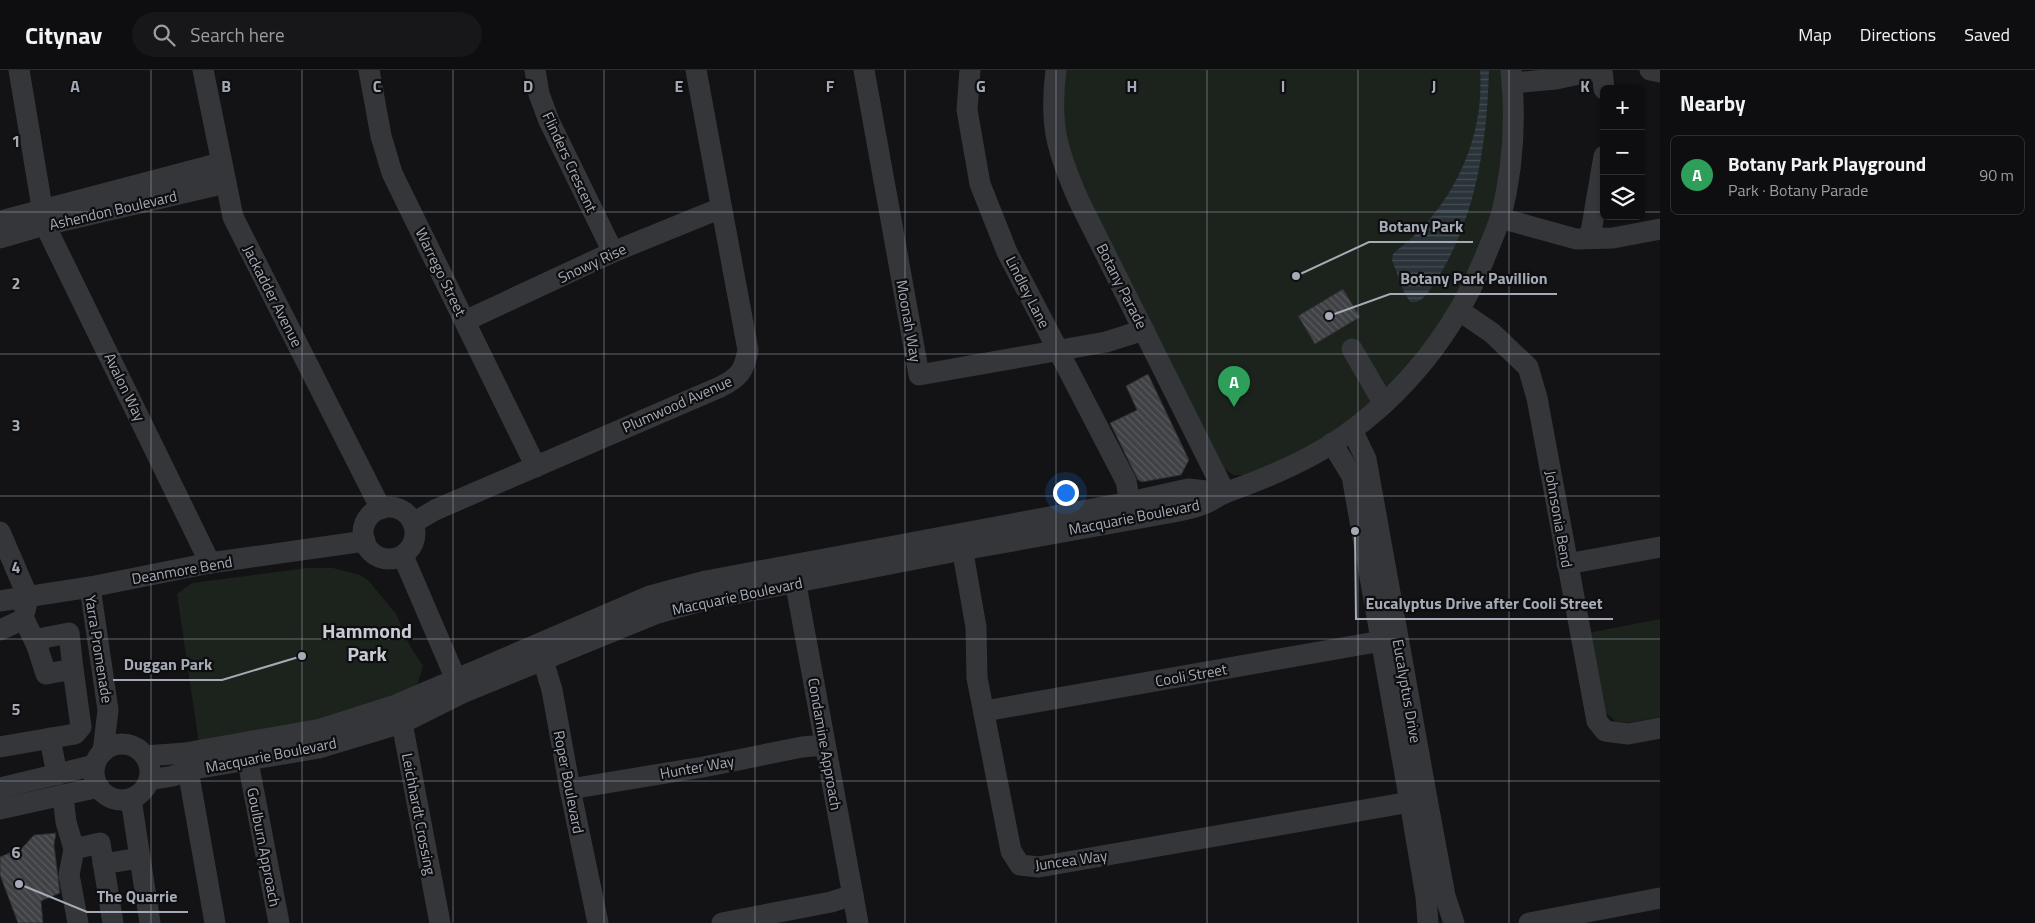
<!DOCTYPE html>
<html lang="en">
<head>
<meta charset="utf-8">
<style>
	body { margin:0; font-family:"Titillium Web",sans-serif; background:#171719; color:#f1f3f6 }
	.controls { position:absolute; right:15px; top:15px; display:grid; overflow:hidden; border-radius:8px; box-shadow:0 1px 4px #0004 }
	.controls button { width:45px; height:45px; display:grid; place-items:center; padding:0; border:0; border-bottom:1px solid #2e2e30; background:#0e0e10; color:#f1f3f6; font:25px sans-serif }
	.you { position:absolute; left:1065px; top:422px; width:18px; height:18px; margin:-12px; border:4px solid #fff; border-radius:50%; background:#1a73e8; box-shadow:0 0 0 8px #1a73e833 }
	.badge { display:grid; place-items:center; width:32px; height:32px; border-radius:50%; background:#db2777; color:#fff; font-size:16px; font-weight:700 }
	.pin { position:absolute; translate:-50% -41px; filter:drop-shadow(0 1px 2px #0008) }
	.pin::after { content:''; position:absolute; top:26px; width:18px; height:15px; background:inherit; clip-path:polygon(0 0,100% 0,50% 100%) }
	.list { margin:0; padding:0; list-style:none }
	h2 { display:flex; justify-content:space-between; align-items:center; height:65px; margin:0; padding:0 20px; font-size:21px }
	h2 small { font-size:16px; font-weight:400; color:#9b9c9f }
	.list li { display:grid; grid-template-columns:32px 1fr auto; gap:15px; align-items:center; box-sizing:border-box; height:80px; margin:0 10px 10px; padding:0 10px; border:1px solid #2e2e30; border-radius:8px }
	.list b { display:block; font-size:19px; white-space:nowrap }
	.list p { margin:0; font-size:16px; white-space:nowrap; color:#9b9c9f }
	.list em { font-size:16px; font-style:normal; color:#9b9c9f }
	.icon { flex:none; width:28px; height:28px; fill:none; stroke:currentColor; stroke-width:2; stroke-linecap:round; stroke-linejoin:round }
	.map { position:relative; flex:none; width:1660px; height:853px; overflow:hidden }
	header { display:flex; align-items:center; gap:30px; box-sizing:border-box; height:70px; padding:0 25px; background:#0e0e10; border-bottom:1px solid #2e2e30 }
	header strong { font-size:24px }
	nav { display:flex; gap:28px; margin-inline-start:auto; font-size:18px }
	.search { width:350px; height:45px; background:#171719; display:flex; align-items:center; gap:12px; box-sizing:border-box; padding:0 18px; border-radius:28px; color:#9b9c9f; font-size:19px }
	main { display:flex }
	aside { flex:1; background:#0e0e10 }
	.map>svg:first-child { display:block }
</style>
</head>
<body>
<header>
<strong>Citynav</strong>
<div class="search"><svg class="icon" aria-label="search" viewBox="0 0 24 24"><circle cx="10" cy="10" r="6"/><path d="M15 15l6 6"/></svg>Search here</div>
<nav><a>Map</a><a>Directions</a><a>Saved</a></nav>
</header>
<main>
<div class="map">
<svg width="1660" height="853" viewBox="0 0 1660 853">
	<defs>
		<pattern id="water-rules" width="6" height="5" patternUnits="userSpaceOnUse" patternTransform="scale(1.25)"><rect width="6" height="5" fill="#293339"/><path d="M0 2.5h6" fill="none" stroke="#454e53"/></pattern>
		<pattern id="building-back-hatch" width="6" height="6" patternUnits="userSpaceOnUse" patternTransform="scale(1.25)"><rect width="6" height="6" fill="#3f4145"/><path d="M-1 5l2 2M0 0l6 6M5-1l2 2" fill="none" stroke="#585a5e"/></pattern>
	</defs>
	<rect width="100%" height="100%" fill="#131315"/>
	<g fill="#1b231c">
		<polygon points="1063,0 1505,0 1507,63 1493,144 1462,223 1396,313 1313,378 1246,405 1234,405 1224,399 1081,122 1062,65"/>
		<polygon points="307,498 333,498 360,505 368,510 396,544 410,576 423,596 416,619 352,645 199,674 177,524 192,513"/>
		<polygon points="1660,549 1660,647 1627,653 1615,651 1603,640 1588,563"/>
	</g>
	<path fill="url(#water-rules)" d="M1480,0h9c-2,73 -13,150 -54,212 -6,9 -12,22 -25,20l-6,-10 -12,-32 1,-6c10,-9 22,-18 31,-28 39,-43 60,-99 56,-156z"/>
	<g fill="url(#building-back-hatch)" stroke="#2d2d31">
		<polygon points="1343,219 1360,247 1315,274 1298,246"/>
		<polygon points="1148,304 1189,390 1181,405 1142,412 1138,410 1110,353 1137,340 1126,316"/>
		<polygon points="56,763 54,775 60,823 41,831 43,853 18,853 0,805 0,787 23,777 34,765"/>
	</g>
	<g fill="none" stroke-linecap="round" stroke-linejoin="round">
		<g stroke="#34363a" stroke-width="21">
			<polyline points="19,0 45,155 210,493"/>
			<polyline points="203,0 233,147 381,439"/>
			<polyline points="369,0 381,66 392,103 536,397"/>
			<polyline points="535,0 539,24 549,51 613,182"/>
			<polyline points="864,0 919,305 1106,272 1144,260"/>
			<polyline points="970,0 967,40 980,114 1007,182 1126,411 1130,432"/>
			<path d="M1056,0c-7,55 1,81 23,131l146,292"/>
			<polyline points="1602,0 1604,19"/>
			<polyline points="1650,0 1660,2"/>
			<polyline points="1513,13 1556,9 1597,0"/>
			<polyline points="1500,148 1576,169 1613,168 1660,159"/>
			<polyline points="0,151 221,93"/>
			<polyline points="0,168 45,155 226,113"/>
			<polyline points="1590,168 1604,86"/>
			<polyline points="1460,241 1492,263 1528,297 1537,328 1597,651 1605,661 1628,664 1660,658"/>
			<polyline points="465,251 613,182 721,138"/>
			<polyline points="1352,279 1384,334"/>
			<polyline points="1352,360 1366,389 1427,729 1445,826 1454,853"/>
			<polyline points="1332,373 1352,406 1410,732 1426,827 1428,853"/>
			<circle cx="389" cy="463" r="26"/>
			<path d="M413,453l22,-13 285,-123c20,-10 24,-16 28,-37l-52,-280"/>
			<polyline points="0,462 28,527 25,541"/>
			<polyline points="960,466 976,557 977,608 1011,781 1020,795 1039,797 1427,729"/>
			<polyline points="403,486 461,621"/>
			<polyline points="1567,494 1660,477"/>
			<polyline points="793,499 858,853"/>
			<polyline points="90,517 108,640 103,682"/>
			<polyline points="0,531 90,517 210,493 365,471"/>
			<polyline points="0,560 24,549 37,576 46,604 73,599 81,657 75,664 0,677"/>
			<polyline points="37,576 43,568 69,563 73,599"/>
			<polyline points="539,577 552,620 570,719 598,853"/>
			<polyline points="398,640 402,653 440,853"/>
			<polyline points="985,641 1393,569"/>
			<polyline points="50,668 57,705"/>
			<circle cx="122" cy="702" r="28"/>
			<polyline points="245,676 279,853"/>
			<polyline points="145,686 185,683 321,659 396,635 650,526 706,511 1130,432 1188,419 1225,423"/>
			<polyline points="188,700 215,853"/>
			<path d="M149,710l24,-4 15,-6 131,-22 83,-25 60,-30 193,-79 54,-15 253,-49 212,-38c10,-2 21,-4 30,-8 8,-3 15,-9 23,-12 43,-15 88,-34 125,-62 61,-45 108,-108 135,-178 5,-12 10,-24 14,-36 12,-47 15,-97 10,-146"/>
			<polyline points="0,718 95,695"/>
			<polyline points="570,719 703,697 802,677 825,675"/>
			<polyline points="63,726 66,752 74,779 69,805 78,853"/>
			<polyline points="131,729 150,853"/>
			<polyline points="0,739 99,717"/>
			<polyline points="74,779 100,773 113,853"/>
			<polyline points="103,794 139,788"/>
			<polyline points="722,853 831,832 853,825"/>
			<polyline points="1529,853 1660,828"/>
		</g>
	</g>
	<path fill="none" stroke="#a5abb6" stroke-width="1" stroke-opacity="0.55" d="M151,0v853M302,0v853M453,0v853M604,0v853M755,0v853M905,0v853M1056,0v853M1207,0v853M1358,0v853M1509,0v853M0,142h1604M1641,142h19M0,284h1660M0,426h1660M0,569h1660M0,711h1660"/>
	<g text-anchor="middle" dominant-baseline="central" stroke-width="4.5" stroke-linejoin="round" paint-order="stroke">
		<g font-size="15" fill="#a5abb6" stroke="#0e0e10">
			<text transform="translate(570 92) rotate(65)">Flinders Crescent</text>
			<text transform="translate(113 140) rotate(-13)">Ashendon Boulevard</text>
			<text transform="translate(592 193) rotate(-25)">Snowy Rise</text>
			<text transform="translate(441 202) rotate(64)">Warrego Street</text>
			<text transform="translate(1122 216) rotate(63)">Botany Parade</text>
			<text transform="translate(1028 222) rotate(63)">Lindley Lane</text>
			<text transform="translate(273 226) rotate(63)">Jackadder Avenue</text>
			<text transform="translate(909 251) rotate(80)">Moonah Way</text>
			<text transform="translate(125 317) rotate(64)">Avalon Way</text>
			<text transform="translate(677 334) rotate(-24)">Plumwood Avenue</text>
			<text transform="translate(1134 447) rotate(-11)">Macquarie Boulevard</text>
			<text transform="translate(1559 449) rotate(80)">Johnsonia Bend</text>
			<text transform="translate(182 500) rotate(-10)">Deanmore Bend</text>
			<text transform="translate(737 526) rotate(-12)">Macquarie Boulevard</text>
			<text transform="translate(99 579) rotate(81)">Yarra Promenade</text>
			<text transform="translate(1191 605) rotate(-10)">Cooli Street</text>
			<text transform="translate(1407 621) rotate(80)">Eucalyptus Drive</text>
			<text transform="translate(825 674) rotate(80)">Condamine Approach</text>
			<text transform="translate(271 685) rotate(-11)">Macquarie Boulevard</text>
			<text transform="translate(697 697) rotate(-10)">Hunter Way</text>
			<text transform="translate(569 712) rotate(79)">Roper Boulevard</text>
			<text transform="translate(419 744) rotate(79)">Leichhardt Crossing</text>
			<text transform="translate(264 777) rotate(79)">Goulburn Approach</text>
			<text transform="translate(1071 790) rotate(-8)">Juncea Way</text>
		</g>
		<g font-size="20" font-weight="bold" fill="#c6cad2" stroke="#0e0e10">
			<text x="367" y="560">Hammond<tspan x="367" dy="23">Park</tspan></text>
		</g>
	</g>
	<g font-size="16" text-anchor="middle" font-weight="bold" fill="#a5abb6" stroke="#0e0e10" stroke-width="4.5" stroke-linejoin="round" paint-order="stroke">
		<text x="75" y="22">A</text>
		<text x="226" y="22">B</text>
		<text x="377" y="22">C</text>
		<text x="528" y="22">D</text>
		<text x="679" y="22">E</text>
		<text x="830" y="22">F</text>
		<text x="981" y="22">G</text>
		<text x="1132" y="22">H</text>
		<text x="1283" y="22">I</text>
		<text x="1434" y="22">J</text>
		<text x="1585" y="22">K</text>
		<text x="16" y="77">1</text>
		<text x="16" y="219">2</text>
		<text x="16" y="361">3</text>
		<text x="16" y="503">4</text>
		<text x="16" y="645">5</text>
		<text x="16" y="788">6</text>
	</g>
	<path fill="none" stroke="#a5abb6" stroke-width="2" d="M1296 206L1369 172H1473M1329 246L1390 224H1557M1355 461L1356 549H1613M302 586L222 610H113M19 814L87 842H188"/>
	<g fill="#a5abb6" stroke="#0e0e10" stroke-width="2">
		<circle cx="1296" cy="206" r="5"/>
		<circle cx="1329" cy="246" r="5"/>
		<circle cx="1355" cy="461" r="5"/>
		<circle cx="302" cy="586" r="5"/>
		<circle cx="19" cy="814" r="5"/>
	</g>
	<g font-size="16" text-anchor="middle" font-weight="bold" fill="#a5abb6" stroke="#0e0e10" stroke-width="4.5" stroke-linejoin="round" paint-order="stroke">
		<text x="1421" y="162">Botany Park</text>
		<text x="1474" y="214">Botany Park Pavillion</text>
		<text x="1484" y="539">Eucalyptus Drive after Cooli Street</text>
		<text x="168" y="600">Duggan Park</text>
		<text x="137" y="832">The Quarrie</text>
	</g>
</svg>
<div class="controls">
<button>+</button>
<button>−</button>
<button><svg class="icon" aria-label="layers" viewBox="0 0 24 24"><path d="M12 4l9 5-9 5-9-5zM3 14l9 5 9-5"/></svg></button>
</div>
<div class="you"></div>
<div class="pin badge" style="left:1234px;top:337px;background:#2e9e5b">A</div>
</div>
<aside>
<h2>Nearby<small></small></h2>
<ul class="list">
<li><span class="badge" style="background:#2e9e5b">A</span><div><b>Botany Park Playground</b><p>Park · Botany Parade</p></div><em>90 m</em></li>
</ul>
</aside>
</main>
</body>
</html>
